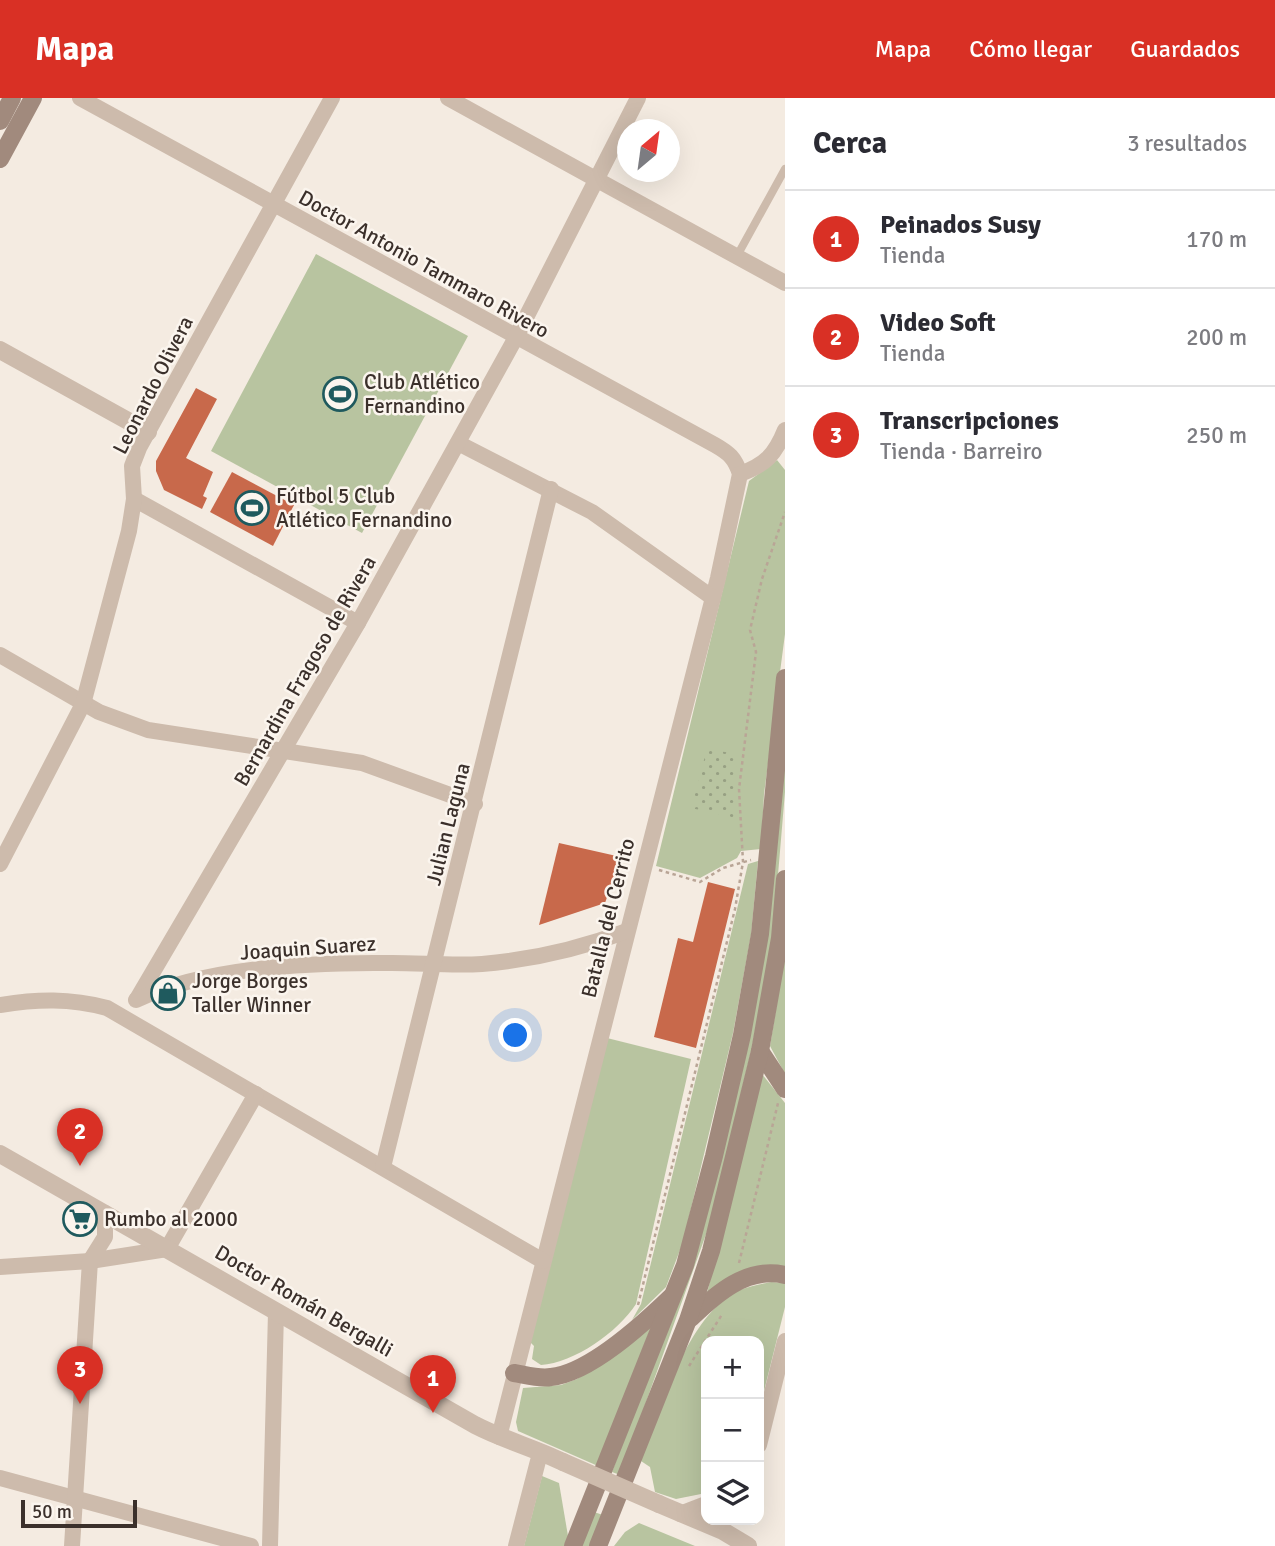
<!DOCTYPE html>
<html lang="es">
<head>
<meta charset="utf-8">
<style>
	body { margin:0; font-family:Signika,sans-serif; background:#f7f7f7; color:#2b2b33 }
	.controls { position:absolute; right:21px; bottom:21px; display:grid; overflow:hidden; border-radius:14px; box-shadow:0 7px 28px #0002 }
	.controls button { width:63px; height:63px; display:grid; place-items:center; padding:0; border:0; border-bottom:2px solid #e1e1e2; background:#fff; color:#2b2b33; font:35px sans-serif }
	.compass { position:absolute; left:617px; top:21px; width:63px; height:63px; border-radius:50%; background:#fff; box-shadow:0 7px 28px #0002; rotate:29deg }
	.scale { position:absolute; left:21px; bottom:18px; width:116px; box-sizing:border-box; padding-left:7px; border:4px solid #3b302b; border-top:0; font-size:19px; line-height:24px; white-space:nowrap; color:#3b302b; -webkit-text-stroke:5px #fbf5ee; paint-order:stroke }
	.you { position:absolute; left:516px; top:938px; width:24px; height:24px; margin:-18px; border:5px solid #fff; border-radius:50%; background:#1a73e8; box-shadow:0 0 0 10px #1a73e833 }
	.badge { display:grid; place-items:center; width:46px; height:46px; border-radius:50%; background:#d93025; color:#fff; font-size:23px; font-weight:700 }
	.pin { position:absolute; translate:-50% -58px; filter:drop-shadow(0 2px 4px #0008) }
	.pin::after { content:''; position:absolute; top:37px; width:24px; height:21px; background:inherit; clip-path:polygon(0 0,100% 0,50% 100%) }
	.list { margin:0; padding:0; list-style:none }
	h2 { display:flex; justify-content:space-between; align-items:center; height:91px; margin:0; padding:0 28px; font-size:30px }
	h2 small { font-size:23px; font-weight:400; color:#7c7c81 }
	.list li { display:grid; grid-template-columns:46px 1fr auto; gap:21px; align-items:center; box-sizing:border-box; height:98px; padding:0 28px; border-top:2px solid #e1e1e2 }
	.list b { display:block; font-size:26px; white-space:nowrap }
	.list p { margin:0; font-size:23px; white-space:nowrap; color:#7c7c81 }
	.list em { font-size:23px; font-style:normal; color:#7c7c81 }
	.icon { flex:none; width:38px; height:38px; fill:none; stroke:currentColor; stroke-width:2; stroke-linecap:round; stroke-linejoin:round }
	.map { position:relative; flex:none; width:785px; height:1448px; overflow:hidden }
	header { display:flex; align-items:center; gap:42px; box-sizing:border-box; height:98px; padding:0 35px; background:#d93025; color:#fff }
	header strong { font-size:33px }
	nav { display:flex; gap:38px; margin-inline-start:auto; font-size:24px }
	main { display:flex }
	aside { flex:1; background:#fff }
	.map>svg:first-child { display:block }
</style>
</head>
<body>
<header>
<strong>Mapa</strong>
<nav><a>Mapa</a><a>Cómo llegar</a><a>Guardados</a></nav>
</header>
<main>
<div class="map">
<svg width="785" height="1448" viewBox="0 0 785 1448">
	<defs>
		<pattern id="park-dots" width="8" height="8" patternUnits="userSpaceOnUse" patternTransform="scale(1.75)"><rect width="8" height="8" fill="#b8c4a0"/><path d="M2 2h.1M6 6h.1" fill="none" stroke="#97a083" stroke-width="1.8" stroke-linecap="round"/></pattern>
	</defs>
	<rect width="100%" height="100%" fill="#f4ebe1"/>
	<g fill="#b8c4a0">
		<polygon points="316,156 468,238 362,435 211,353"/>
		<polygon points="777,362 785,372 785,536 764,696 761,751 741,753 737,760 700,780 656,768 749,383"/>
		<polygon points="785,650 785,694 773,836 752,949 710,1125 620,1377 612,1374 704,1124"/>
		<polygon points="758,763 751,837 733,935 683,1144 666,1189 632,1222 641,1206 748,766"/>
		<polygon points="785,855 785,976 770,948"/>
		<path d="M607,940l84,21 -55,245c-18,28 -62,59 -95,61l-9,-6 2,-13 -4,-4z"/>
		<polygon points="762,976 785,1005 785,1168 707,1195"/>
		<path d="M771,1184l14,1v24l-26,104v-70h-53v152l-30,6 -21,-7 -5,-25 -9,-6c20,-51 45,-146 99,-171 10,-4 21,-6 31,-8z"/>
		<polygon points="651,1229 598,1368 518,1333 516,1324 523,1290 561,1287 577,1281"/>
		<polygon points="542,1378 559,1385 568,1438 564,1448 524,1448"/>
		<polygon points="594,1414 603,1417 591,1448 581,1448"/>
		<polygon points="639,1425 695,1448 614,1448 625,1434"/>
	</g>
	<polygon fill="url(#park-dots)" points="707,651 737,656 736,720 691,710"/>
	<g fill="#c8694b">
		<polygon points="196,290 217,301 186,360 213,374 203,398 207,400 202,411 164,392 156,373 156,363"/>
		<polygon points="232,374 294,407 273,448 210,414"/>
		<polygon points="559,745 621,759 605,805 539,827"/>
		<polygon points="708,784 735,791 696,950 654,939 678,840 693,844"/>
	</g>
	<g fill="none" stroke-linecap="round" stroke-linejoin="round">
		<g stroke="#b9a596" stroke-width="2.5" stroke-dasharray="3.5 3.5" stroke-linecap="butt">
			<polyline points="659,772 700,784 723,770 751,762"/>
			<polyline points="739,1165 778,1005"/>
			<polyline points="638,1207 735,811 743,764 739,691 756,554 750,532 762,481 785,414"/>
			<polyline points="689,1268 723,1215"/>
		</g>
		<polyline stroke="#cdbbac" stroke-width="8" points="737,158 785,71"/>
		<g stroke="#cdbbac" stroke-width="16">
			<path d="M80,0l635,347c14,8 20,13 25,29l-22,104 -219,859"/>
			<polyline points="448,0 785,185"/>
			<polyline points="458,345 592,414 713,500"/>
			<path d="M740,376c25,-9 35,-19 45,-44"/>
			<polyline points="134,401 358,525"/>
			<polyline points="0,557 99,614 148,632 362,665 475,706"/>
			<polyline points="0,766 83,606 129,433 134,401 132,368 139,350 332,0"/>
			<polyline points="137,901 358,525 515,241 638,0"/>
			<path d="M136,902c70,-33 179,-38 256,-37 30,0 60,3 90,1 48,-4 100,-16 145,-33"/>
			<path d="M0,907c37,-6 70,-7 107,3l436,253"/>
			<polyline points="383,1069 551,391"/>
			<polyline points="0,1169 90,1163 167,1151 256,996"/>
			<polyline points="759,1347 785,1243"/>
			<polyline points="0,1380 251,1448"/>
			<polyline points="680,1416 706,1406"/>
			<polyline points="72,1448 90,1163 105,1139 105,1115"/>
			<polyline points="270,1448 276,1214"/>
			<polyline points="516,1448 538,1363"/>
		</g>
		<g stroke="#cdbbac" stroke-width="18">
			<polyline points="0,252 148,334"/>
			<path d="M0,1056l475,271c29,15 59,23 88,37"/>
			<polyline points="659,1406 723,1433 748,1448"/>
		</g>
		<g stroke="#a18a7d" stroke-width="18">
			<polyline points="0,23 12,0"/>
			<polyline points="0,61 33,0"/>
			<polyline points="760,953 785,991"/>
			<path d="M691,1220c25,-24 56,-52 94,-43"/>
			<path d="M514,1275c12,2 25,6 37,4 39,-4 93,-54 120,-80"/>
			<polyline points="573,1448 685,1167 714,1058 742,937 760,836 785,580"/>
			<polyline points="598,1448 688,1222 711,1153 760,953 780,840 785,781"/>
		</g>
		<polyline stroke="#cdbbac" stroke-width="18" points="563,1364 659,1406"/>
	</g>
	<defs>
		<g id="stadium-ring" transform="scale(1.75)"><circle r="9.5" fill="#fbf5ee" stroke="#1f5a5e" stroke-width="1.5"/><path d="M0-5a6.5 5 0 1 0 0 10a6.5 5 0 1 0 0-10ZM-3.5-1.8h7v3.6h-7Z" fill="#1f5a5e"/></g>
		<g id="shop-ring" transform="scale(1.75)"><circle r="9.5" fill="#fbf5ee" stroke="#1f5a5e" stroke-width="1.5"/><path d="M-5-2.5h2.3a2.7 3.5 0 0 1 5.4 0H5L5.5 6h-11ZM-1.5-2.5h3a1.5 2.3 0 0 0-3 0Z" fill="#1f5a5e"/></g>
		<g id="supermarket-ring" transform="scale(1.75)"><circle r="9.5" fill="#fbf5ee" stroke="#1f5a5e" stroke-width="1.5"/><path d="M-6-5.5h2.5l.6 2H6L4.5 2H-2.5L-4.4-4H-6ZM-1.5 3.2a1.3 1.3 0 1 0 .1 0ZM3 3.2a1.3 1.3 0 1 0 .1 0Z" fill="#1f5a5e"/></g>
	</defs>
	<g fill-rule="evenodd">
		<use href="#stadium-ring" x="340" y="296"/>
		<use href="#stadium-ring" x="252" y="410"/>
		<use href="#shop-ring" x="168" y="895"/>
		<use href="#supermarket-ring" x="80" y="1121"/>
	</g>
	<g text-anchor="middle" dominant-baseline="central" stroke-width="5" stroke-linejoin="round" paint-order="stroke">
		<g font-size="21" fill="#3b302b" stroke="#fbf5ee">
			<text transform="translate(424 166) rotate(29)">Doctor Antonio Tammaro Rivero</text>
			<text transform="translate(153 287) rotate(-63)">Leonardo Olivera</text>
			<text transform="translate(305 573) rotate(-60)">Bernardina Fragoso de Rivera</text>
			<text transform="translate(448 726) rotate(-76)">Julian Laguna</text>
			<text transform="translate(608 820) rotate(-76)">Batalla del Cerrito</text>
			<text transform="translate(308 850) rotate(-4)">Joaquin Suarez</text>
			<text transform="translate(304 1203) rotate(30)">Doctor Román Bergalli</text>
		</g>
		<g font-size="21" fill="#3b302b" stroke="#fbf5ee" text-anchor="start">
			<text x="364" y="284">Club Atlético<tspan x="364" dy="24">Fernandino</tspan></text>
			<text x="276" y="398">Fútbol 5 Club<tspan x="276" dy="24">Atlético Fernandino</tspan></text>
			<text x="192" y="883">Jorge Borges<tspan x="192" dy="24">Taller Winner</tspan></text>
			<text x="104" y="1121">Rumbo al 2000</text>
		</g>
	</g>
</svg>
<div class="controls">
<button>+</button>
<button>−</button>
<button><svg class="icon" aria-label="layers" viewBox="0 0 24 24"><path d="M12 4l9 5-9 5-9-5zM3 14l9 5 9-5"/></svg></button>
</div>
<svg class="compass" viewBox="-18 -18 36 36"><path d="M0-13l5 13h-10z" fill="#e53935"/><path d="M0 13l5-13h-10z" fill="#7c7c81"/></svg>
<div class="scale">50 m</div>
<div class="you"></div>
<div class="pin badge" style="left:433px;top:1315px">1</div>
<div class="pin badge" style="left:80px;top:1068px">2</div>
<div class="pin badge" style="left:80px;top:1306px">3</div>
</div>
<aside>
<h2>Cerca<small>3 resultados</small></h2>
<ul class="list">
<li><span class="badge">1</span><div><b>Peinados Susy</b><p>Tienda</p></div><em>170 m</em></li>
<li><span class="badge">2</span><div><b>Video Soft</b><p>Tienda</p></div><em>200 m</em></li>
<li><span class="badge">3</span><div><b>Transcripciones</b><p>Tienda · Barreiro</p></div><em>250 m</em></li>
</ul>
</aside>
</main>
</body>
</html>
